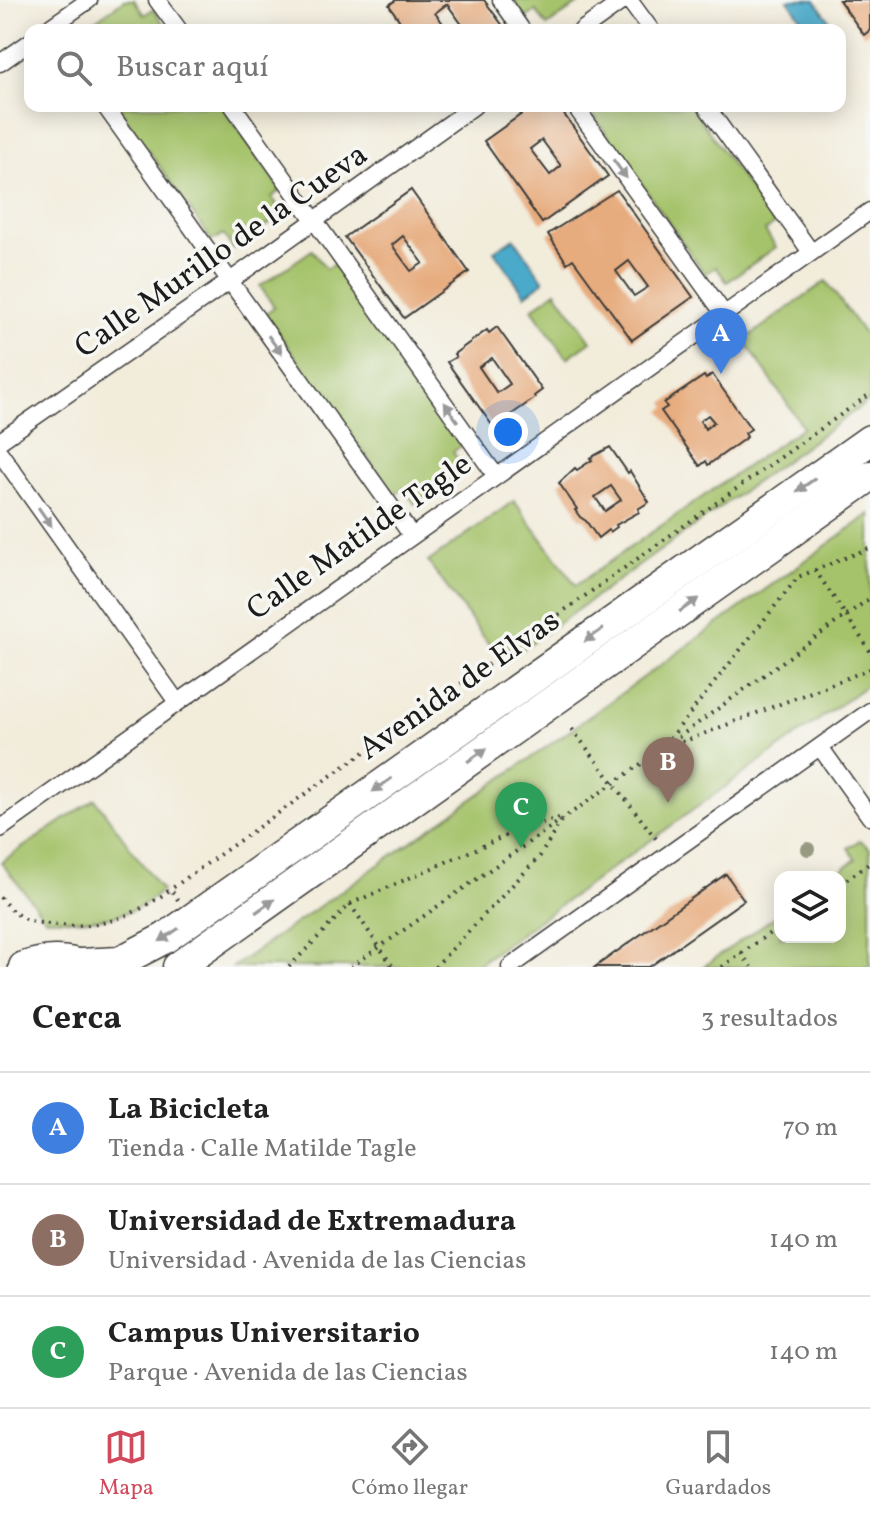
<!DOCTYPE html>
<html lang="es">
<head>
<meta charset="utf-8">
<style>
	body { margin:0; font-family:Vollkorn,serif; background:#f2f2f2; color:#222 }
	.controls { position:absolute; right:24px; bottom:24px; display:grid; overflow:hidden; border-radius:16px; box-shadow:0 4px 20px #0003 }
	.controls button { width:72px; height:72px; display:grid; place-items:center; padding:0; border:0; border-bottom:2px solid #e0e0e0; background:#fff; color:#222; font:40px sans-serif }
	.you { position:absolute; left:508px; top:432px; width:28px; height:28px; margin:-20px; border:6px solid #fff; border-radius:50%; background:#1a73e8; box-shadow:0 0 0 12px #1a73e833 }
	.badge { display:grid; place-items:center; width:52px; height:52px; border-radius:50%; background:#d1495b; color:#fff; font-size:26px; font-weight:700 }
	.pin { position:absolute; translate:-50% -66px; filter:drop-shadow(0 2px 4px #0008) }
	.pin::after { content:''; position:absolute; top:42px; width:28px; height:24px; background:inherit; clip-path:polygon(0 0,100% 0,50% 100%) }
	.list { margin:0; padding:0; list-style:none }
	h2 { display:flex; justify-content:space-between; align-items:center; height:104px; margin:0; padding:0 32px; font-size:34px }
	h2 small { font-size:26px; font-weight:400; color:#767676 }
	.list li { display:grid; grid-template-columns:52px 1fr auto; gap:24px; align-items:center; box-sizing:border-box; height:112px; padding:0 32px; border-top:2px solid #e0e0e0 }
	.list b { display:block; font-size:30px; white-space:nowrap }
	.list p { margin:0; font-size:26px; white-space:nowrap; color:#767676 }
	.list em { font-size:26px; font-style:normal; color:#767676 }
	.icon { flex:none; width:44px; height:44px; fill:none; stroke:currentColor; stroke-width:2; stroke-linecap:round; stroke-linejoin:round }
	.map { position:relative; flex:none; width:870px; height:967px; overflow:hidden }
	.search { position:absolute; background:#fff; box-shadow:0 4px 20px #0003; left:24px; right:24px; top:24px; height:88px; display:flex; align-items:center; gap:20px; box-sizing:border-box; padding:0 28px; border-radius:16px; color:#767676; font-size:30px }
	.sheet { height:440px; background:#fff }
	nav { display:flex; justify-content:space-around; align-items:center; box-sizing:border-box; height:112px; border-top:2px solid #e0e0e0; background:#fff; font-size:22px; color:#767676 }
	nav a { display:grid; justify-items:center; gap:4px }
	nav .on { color:#d1495b }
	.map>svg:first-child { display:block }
</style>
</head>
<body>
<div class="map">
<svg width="870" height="967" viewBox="0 0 870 967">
	<rect width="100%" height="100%" fill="#f6f6f2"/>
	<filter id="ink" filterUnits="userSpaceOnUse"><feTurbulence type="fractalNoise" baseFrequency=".0125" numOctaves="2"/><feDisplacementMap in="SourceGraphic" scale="16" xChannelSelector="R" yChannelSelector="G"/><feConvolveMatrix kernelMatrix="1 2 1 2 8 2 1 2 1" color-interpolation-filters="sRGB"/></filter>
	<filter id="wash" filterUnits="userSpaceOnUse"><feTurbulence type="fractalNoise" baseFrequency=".006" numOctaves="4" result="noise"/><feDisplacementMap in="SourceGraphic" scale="32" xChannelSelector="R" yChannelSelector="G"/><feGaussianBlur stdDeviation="1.8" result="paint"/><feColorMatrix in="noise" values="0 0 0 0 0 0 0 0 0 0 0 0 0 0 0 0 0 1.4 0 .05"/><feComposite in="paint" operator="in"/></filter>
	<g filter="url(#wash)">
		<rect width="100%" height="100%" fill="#f2ecdb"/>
		<g fill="#a5c36a" stroke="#607043" stroke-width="2">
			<polygon points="124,0 134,0 144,15 153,9 168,30 81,30"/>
			<polygon points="513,0 584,0 547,26 536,11 526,18"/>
			<polygon points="117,106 222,106 281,190 272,197 283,214 233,249 223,234 212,241"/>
			<polygon points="587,106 691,106 774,224 765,231 776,247 727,282 716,267 705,274"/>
			<polygon points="312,250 326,269 334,264 462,445 453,452 464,468 415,504 404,488 394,495 265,314 274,307 260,286"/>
			<polygon points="826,281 870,342 870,400 503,663 428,562 514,501 576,585 803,427 744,340"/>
			<polygon points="556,291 591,341 567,358 532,309"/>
			<polygon points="870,514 870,683 474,967 233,967 572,729"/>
			<path d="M95,799l67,92c-9,6 -17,14 -27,18 -27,13 -61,11 -90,9l-44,-56z"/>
			<polygon points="860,840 870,849 870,967 703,967 780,913 780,937 840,937 840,877 831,877 856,859 848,848"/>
		</g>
		<g fill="#4baaca" stroke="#346373" stroke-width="2">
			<polygon points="788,0 815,0 836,30 810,30"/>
			<polygon points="514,238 544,281 525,295 494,251"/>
		</g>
		<g id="blocks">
			<g fill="#e7ac7e" fill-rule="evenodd">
				<polygon points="396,0 484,0 506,30 466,30 447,4 435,13 448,30 406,30 389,5"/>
				<polygon points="839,0 870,0 870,30 864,35"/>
				<path d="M533,106h25l50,70 -66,47 -58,-82zM542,140l19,26 -11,9 -20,-26z"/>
				<path d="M411,190l58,82 -65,46 -59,-81zM403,236l20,27 -12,8 -19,-26z"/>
				<path d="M617,190l76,107 -61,43 -59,-81 -6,4 -19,-29zM629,261l19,26 -14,9 -18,-25z"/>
				<path d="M497,327l45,63 -8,6 1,2 -33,23 -2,-2 -8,6 -45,-63 9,-5 -2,-3 33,-24 2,3zM492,358l18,26 -13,9 -18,-26z"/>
				<path d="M712,374l39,55 -6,4 2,4 -39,28 -2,-4 -6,5 -39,-55 6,-4 -3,-4 40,-27 2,3zM708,415l6,7 -9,7 -5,-8z"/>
				<path d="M610,447l18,26 2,-2 19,31 -11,7 1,3 -23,13 1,2 -7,5 -2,-2 -10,8 -12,-17 -6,-4 -5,-7 2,-1 -18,-26 16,-15 2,2 15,-10 -2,-2zM611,486l10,14 -16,11 -10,-14z"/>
				<polygon points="726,874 744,900 649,967 595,967"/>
			</g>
		</g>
	</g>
	<g filter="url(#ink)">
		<use href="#blocks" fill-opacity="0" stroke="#3c3b39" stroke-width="2"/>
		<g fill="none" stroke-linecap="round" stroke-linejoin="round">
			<g stroke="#3c3b39" stroke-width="19">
				<g id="street">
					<polyline points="157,0 179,30"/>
					<polyline points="501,0 522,30"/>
					<polyline points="629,0 651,30"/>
					<polyline points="46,30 89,0"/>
					<polyline points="582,30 624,0"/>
					<polyline points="0,63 30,42"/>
					<polyline points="105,106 412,536"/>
					<polyline points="233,106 496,476"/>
					<polyline points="575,106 724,314"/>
					<polyline points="706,106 811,252"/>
					<polyline points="0,441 230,281 474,106"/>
					<polyline points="0,453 177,702"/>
					<polyline points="820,747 870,817"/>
					<polyline points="0,829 870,211"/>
					<polyline points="510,967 870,711"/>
				</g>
			</g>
			<g stroke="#3c3b39" stroke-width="33">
				<g id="highway">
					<polyline points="80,964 119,962 165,938 870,440"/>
					<path d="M24,967c21,-7 40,-9 61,0"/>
					<polyline points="178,967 870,476"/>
				</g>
			</g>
			<g stroke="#3c3b39" stroke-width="4" stroke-dasharray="2 6" stroke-linecap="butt">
				<polyline points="815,570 870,651"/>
				<polyline points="572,729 657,840"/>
				<polyline points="665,745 798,577 870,548"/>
				<polyline points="667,748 870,669"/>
				<polyline points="840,884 870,863"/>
				<path d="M0,897c20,25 29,25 60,28 44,4 76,-10 111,-36"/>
				<polyline points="178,900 171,889 870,394"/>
				<polyline points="350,904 393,967"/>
				<polyline points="741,953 751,967"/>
				<polyline points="289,967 350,904 519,830 559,818"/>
				<polyline points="351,967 661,750 870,598"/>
				<polyline points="435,967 540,856 561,821"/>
				<polyline points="722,967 780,926"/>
			</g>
			<use href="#street" stroke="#fff" stroke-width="16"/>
			<use href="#highway" stroke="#fff" stroke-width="30"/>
		</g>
		<circle fill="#979a81" cx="808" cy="849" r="7"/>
		<defs><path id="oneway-solid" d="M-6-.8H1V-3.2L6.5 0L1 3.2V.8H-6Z" transform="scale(2)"/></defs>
		<g fill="#999">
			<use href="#oneway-solid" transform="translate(620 169) rotate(54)"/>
			<use href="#oneway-solid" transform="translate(275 345) rotate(54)"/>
			<use href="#oneway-solid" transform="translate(451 412) rotate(-125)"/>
			<use href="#oneway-solid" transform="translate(806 485) rotate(145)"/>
			<use href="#oneway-solid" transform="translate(45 517) rotate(55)"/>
			<use href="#oneway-solid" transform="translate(689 605) rotate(-35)"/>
			<use href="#oneway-solid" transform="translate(594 635) rotate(145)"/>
			<use href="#oneway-solid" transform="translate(477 755) rotate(-35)"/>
			<use href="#oneway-solid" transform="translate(382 785) rotate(145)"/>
			<use href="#oneway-solid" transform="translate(265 906) rotate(-35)"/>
			<use href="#oneway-solid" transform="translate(169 935) rotate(146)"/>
		</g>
	</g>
	<g text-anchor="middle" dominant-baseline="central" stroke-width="7" stroke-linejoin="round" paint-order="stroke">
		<g font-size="32" fill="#1c1c1c" stroke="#f6f6f2">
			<text transform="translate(222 252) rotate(-35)">Calle Murillo de la Cueva</text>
			<text transform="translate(360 538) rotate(-35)">Calle Matilde Tagle</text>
			<text transform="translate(460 686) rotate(-35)">Avenida de Elvas</text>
		</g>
	</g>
</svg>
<div class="controls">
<button><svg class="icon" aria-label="layers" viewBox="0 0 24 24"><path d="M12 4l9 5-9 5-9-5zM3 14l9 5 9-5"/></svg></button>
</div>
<div class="you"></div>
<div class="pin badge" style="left:721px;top:374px;background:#3f7fe0">A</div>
<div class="pin badge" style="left:668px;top:803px;background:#8d6e63">B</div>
<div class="pin badge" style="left:521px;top:848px;background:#2e9e5b">C</div>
<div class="search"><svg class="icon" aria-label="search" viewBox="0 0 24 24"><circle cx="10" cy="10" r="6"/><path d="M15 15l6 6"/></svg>Buscar aquí</div>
</div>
<section class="sheet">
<h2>Cerca<small>3 resultados</small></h2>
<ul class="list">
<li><span class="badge" style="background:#3f7fe0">A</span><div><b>La Bicicleta</b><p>Tienda · Calle Matilde Tagle</p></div><em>70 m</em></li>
<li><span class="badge" style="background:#8d6e63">B</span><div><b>Universidad de Extremadura</b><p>Universidad · Avenida de las Ciencias</p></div><em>140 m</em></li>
<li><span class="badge" style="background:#2e9e5b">C</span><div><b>Campus Universitario</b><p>Parque · Avenida de las Ciencias</p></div><em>140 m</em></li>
</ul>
</section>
<nav>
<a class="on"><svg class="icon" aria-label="map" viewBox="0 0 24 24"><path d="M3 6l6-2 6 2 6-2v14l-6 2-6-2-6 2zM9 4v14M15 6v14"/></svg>Mapa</a>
<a><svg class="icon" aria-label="directions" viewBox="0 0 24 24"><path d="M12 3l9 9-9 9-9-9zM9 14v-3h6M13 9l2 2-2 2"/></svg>Cómo llegar</a>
<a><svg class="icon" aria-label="saved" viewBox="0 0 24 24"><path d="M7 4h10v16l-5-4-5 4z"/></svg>Guardados</a>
</nav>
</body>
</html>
